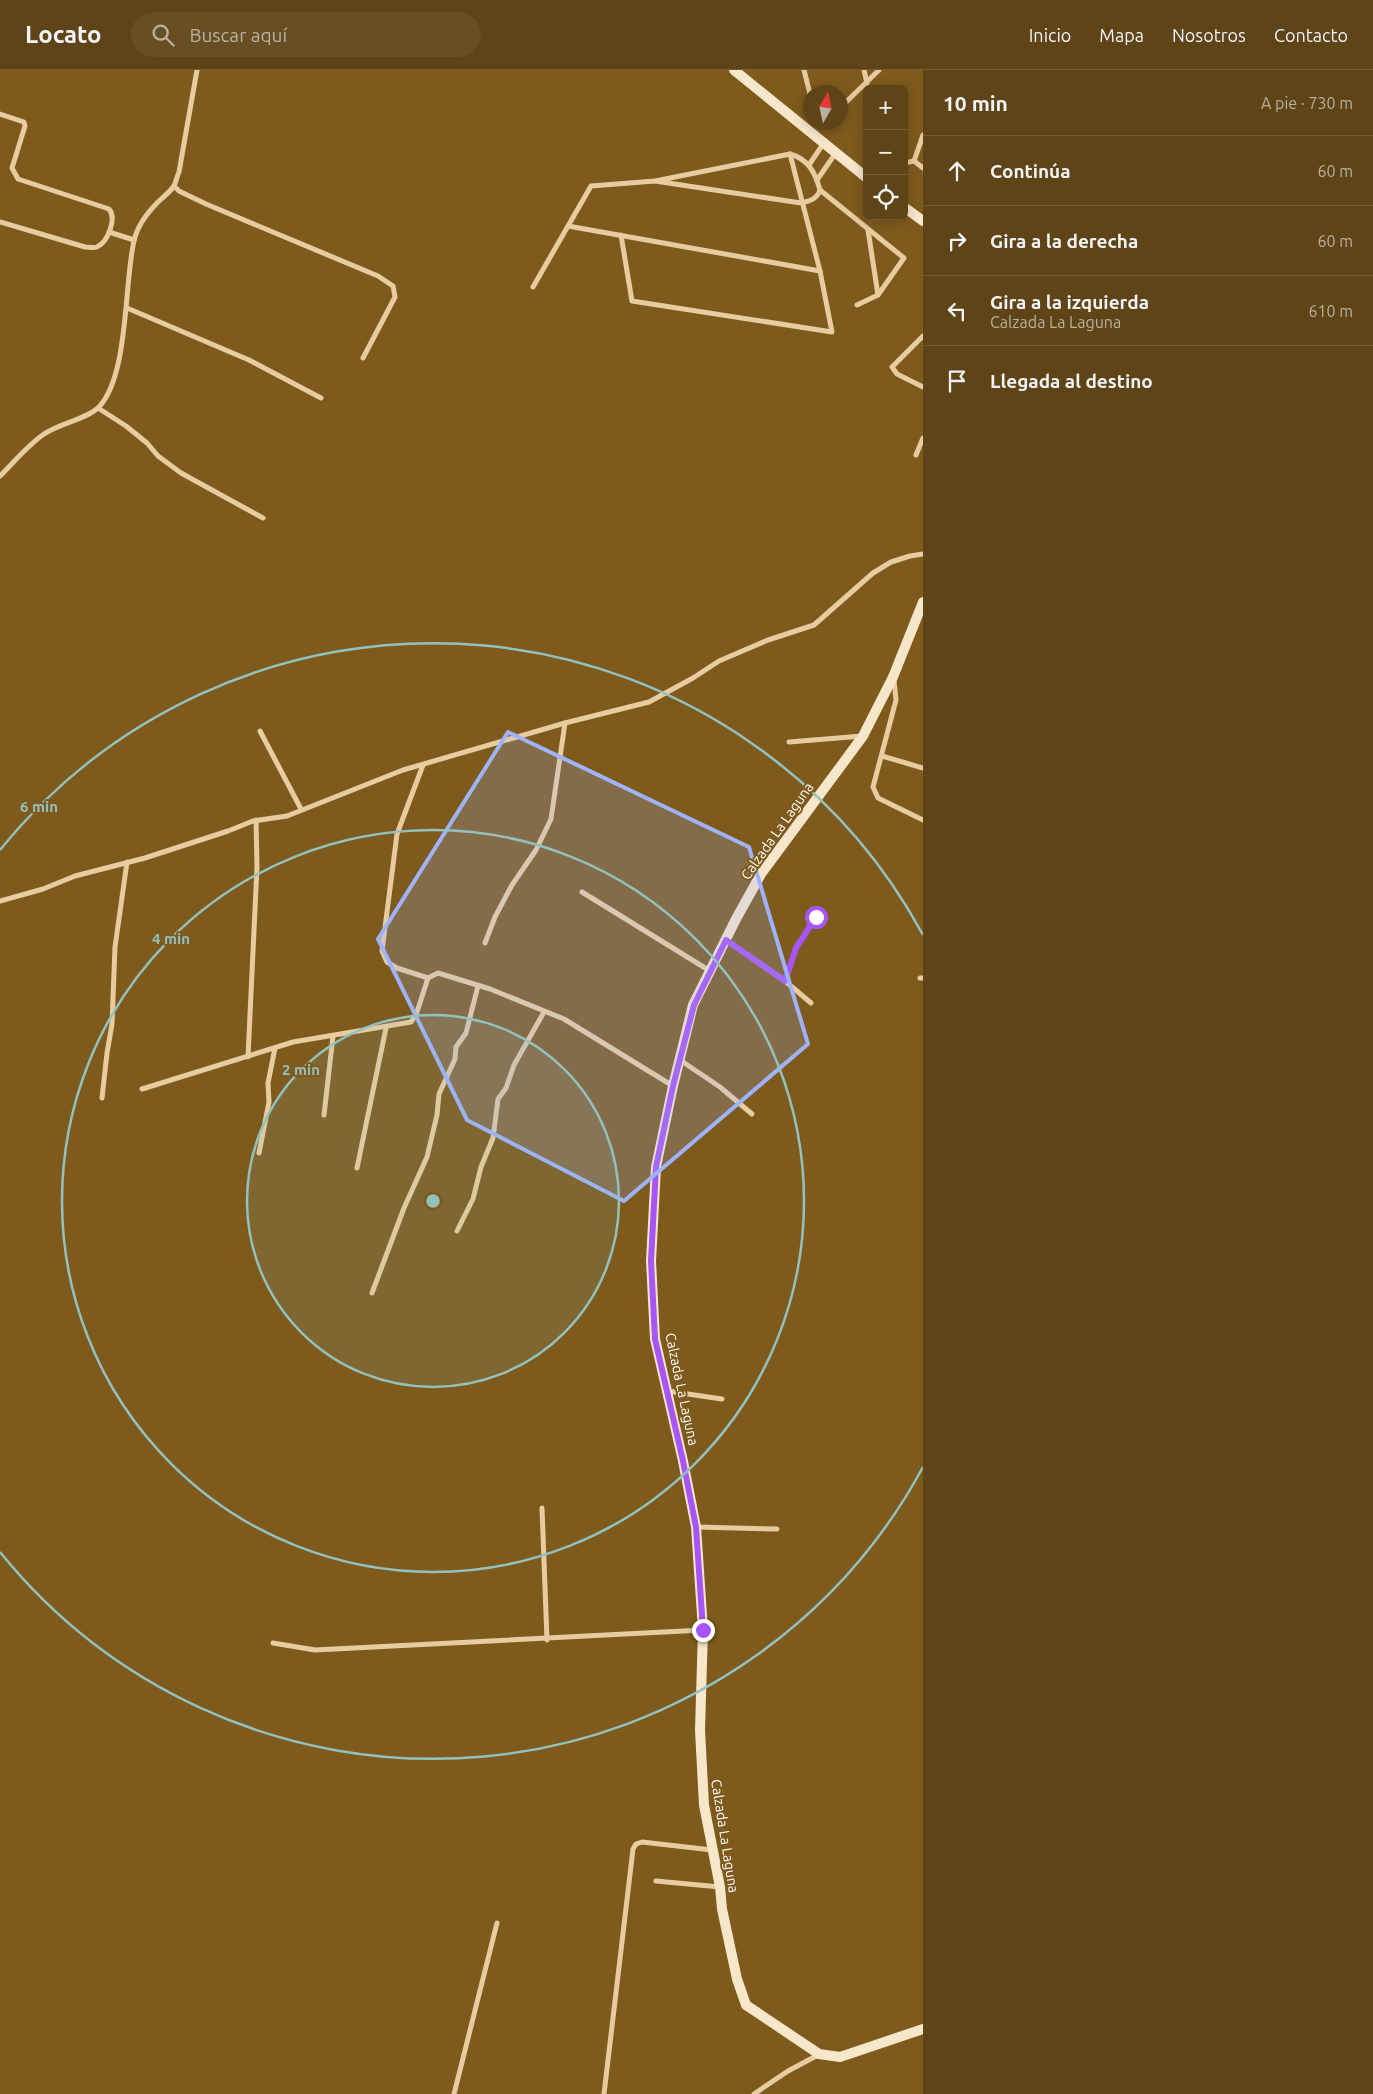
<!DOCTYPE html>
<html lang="es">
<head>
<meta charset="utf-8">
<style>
	body { margin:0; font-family:Ubuntu,sans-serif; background:#674e23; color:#f1f3f6 }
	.controls { position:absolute; right:15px; top:15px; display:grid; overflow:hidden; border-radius:8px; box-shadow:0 2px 12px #0003 }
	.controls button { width:45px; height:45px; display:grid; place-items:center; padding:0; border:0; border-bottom:1px solid #735c35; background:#5e4416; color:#f1f3f6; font:25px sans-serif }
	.compass { position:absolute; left:803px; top:15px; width:45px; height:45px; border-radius:50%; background:#5e4416; box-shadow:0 2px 12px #0003; rotate:9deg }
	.stop { position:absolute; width:15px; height:15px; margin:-11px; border:4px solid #a855f7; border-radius:50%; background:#fff }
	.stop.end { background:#a855f7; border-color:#fff; box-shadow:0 1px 5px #0008 }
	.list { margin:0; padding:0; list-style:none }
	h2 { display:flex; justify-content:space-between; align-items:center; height:65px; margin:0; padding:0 20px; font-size:21px }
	h2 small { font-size:16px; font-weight:400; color:#b9b0a1 }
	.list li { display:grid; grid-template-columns:32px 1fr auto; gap:15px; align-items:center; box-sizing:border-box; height:70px; padding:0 20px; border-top:1px solid #735c35 }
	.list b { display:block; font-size:19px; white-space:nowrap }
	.list p { margin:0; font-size:16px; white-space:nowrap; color:#b9b0a1 }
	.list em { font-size:16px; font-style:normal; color:#b9b0a1 }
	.icon { flex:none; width:28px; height:28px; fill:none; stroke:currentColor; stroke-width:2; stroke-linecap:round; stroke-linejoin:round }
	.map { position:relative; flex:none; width:923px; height:2024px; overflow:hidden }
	header { display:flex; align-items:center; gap:30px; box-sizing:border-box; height:70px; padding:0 25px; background:#5e4416; border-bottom:1px solid #735c35 }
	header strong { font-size:24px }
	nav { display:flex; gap:28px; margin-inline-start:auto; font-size:18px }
	.search { width:350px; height:45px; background:#674e23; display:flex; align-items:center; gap:12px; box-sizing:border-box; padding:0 18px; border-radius:28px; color:#b9b0a1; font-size:19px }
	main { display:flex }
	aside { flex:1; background:#5e4416 }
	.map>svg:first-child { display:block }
</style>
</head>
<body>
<header>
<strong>Locato</strong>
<div class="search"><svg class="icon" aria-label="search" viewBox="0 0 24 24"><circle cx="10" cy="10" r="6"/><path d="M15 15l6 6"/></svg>Buscar aquí</div>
<nav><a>Inicio</a><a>Mapa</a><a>Nosotros</a><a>Contacto</a></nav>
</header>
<main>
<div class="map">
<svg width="923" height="2024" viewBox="0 0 923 2024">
	<rect width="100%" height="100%" fill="#7e5a1d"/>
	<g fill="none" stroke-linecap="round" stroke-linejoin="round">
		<g stroke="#e8cca0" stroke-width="5">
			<polyline points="804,0 811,28"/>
			<polyline points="864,0 867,13"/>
			<polyline points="841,37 879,0"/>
			<path d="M0,44l24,8 1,4 -13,42 6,11 91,30c8,9 -1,33 -12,38 -3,1 -8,0 -12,0l-85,-25"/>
			<polyline points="914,91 923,65"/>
			<polyline points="904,93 914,91 923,98"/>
			<polyline points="809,95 823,74"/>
			<polyline points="817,110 835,84"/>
			<polyline points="174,116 179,121 206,134 378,206 393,216 395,227 363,288"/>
			<polyline points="820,120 904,188 878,225 857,235"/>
			<polyline points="568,156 820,201"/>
			<polyline points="868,160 878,225"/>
			<polyline points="109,162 134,170"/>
			<polyline points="621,165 632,231 832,262 820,201 790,84"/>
			<path d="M533,217l58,-101 64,-5 135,-27c18,5 25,18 30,36 -3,9 -10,11 -19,13l-146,-22"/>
			<polyline points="127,238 249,290 321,328"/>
			<polyline points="923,266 892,297 897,304 923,317"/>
			<polyline points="98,338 126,356 147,373 158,386 181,403 263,448"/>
			<polyline points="916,385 923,368"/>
			<path d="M0,406c14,-14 28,-31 44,-42 16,-11 43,-15 55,-27 30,-32 25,-124 35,-166 3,-14 14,-29 24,-39 5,-5 12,-10 16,-16 2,-4 3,-10 5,-14l18,-102"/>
			<polyline points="894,610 896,630 873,717 878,728 923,750"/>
			<polyline points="260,661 301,739"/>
			<polyline points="789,672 862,666"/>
			<polyline points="882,686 923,698"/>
			<polyline points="423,695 397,764 382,881 387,892 397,898 428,908"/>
			<polyline points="582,822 710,901"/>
			<polyline points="0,831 43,819 75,806 145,788 228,761 253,751 287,746 403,700 565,653 649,632 693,608 719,591 768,570 814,555 873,503 891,492 910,486 923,484"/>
			<polyline points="726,870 785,911 811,933"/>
			<polyline points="485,873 495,847 512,815 536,780 551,749 565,653"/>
			<polyline points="920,908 923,908"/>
			<polyline points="785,911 796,878 816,847"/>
			<polyline points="248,987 257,797 256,750"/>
			<polyline points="680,990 720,1017 752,1044"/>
			<polyline points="142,1019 293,972 411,952 416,945 428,908 438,903 490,919 564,949 673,1016"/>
			<polyline points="102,1028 107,983 112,954 115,877 127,792"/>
			<polyline points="324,1045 333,966"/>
			<polyline points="259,1083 269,1032 268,1013 275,978"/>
			<polyline points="357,1098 386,958"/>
			<polyline points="457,1161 473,1129 481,1097 493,1068 498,1029 506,1018 514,995 544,942"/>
			<polyline points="372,1223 404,1138 427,1087 437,1045 439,1024 455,989 456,977 466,963 478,916"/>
			<polyline points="667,1321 722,1329"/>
			<polyline points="542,1438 547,1570"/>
			<polyline points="696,1457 777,1459"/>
			<polyline points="273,1573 315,1580 703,1560"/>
			<polyline points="656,1811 720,1817"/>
			<polyline points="454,2024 497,1853"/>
			<polyline points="604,2024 633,1779 636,1774 642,1772 712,1780"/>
			<polyline points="754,2024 788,2001 818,1985"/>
		</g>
		<g stroke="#f6e7cb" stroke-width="10">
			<polyline points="734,0 867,108"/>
			<polyline points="904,137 923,151"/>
			<polyline points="923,532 893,607 863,666 761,804 736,849 693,935 673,1016 656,1097 651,1191 655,1269 683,1391 696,1457 703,1560 700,1660 704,1735 720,1817 722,1839 737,1909 746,1935 819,1984 840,1987 923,1959"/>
		</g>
	</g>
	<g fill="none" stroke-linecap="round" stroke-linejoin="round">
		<polyline stroke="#a855f7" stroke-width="6" points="703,1560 696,1457 683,1391 655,1269 651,1191 656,1097 673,1016 694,935 726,870 785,911 796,878 816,847"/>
	</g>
	<path fill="#9eb3fb" fill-opacity="0.2" stroke="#9eb3fb" stroke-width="4" stroke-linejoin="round" d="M508,662l241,115 59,197 -184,157 -157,-81 -89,-181z"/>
	<circle cx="433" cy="1131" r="186" fill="#93c1be" fill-opacity=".12"/>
	<g fill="none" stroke="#93c1be" stroke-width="2.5">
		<circle cx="433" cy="1131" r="186"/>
		<circle cx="433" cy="1131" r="371"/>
		<path d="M923 1397A557 557 0 0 1 0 1482M0 780A557 557 0 0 1 923 865"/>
	</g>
	<g text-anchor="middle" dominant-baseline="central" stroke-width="4" stroke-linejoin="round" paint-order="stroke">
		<g font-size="14" fill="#fff" stroke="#7e5a1d">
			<text transform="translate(777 761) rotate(-55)">Calzada La Laguna</text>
			<text transform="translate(682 1319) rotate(78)">Calzada La Laguna</text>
			<text transform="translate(725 1766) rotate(81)">Calzada La Laguna</text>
		</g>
	</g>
	<circle cx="433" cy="1131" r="8" fill="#93c1be" stroke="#7e5a1d" stroke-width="2.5"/>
	<g font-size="15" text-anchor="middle" font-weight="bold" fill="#93c1be" stroke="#7e5a1d" stroke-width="4" stroke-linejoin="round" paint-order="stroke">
		<text x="39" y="742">6 min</text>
		<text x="171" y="874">4 min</text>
		<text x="301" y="1005">2 min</text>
	</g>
</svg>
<div class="controls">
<button>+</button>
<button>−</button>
<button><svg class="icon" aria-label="locate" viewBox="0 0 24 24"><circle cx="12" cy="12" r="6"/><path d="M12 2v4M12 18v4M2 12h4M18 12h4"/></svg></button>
</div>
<svg class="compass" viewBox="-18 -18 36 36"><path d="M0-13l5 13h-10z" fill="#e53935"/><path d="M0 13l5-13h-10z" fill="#b9b0a1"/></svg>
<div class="stop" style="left:816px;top:847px"></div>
<div class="stop end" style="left:703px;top:1560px"></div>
</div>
<aside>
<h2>10 min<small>A pie · 730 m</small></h2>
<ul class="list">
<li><svg class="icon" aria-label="ahead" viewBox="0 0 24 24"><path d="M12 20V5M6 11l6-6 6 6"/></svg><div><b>Continúa</b></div><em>60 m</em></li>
<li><svg class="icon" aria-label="right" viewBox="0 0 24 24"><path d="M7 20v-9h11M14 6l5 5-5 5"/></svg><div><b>Gira a la derecha</b></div><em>60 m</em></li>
<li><svg class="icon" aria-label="left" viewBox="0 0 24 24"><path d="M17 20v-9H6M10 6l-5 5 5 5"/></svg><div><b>Gira a la izquierda</b><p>Calzada La Laguna</p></div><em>610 m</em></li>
<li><svg class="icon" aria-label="arrive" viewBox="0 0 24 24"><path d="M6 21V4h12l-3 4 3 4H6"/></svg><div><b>Llegada al destino</b></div></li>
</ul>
</aside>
</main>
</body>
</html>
